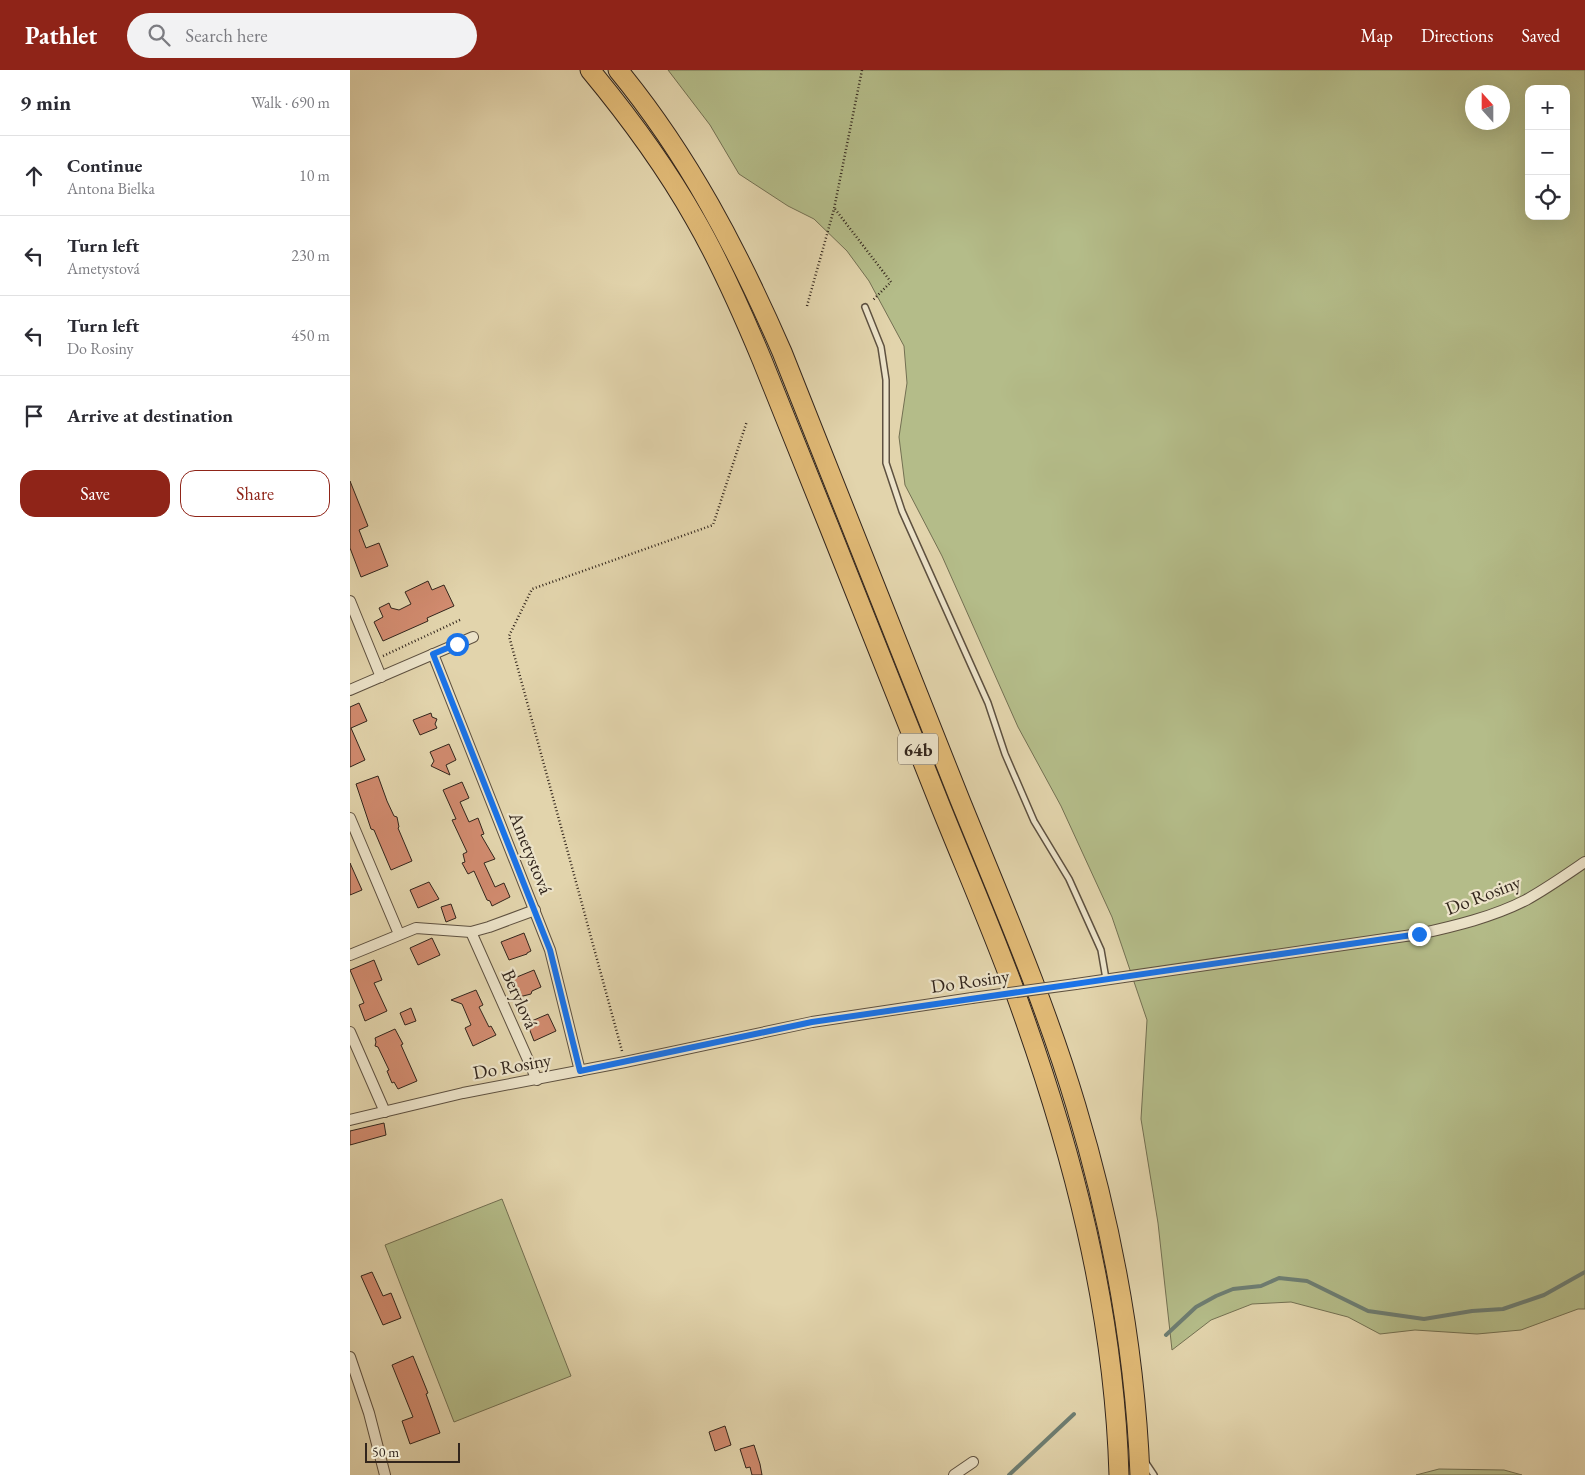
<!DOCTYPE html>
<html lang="en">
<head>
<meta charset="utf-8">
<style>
	body { margin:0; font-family:"EB Garamond",serif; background:#f2f2f3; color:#2b2b33 }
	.controls { position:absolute; right:15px; top:15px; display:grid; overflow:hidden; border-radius:10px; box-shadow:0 5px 20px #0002 }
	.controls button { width:45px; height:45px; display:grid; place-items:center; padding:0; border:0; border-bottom:1px solid #e1e1e2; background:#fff; color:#2b2b33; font:25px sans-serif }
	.compass { position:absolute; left:1115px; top:15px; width:45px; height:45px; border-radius:50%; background:#fff; box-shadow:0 5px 20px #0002; rotate:339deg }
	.scale { position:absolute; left:15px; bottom:12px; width:95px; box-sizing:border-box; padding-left:5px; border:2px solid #32251c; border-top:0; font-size:14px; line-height:18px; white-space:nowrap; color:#32251c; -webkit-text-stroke:4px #ece3c9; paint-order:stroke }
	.stop { position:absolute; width:15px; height:15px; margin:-11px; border:4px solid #1a73e8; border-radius:50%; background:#fff }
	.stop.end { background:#1a73e8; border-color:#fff; box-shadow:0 1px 5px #0008 }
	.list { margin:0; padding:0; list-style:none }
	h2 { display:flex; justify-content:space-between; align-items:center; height:65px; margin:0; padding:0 20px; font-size:21px }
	h2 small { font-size:16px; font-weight:400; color:#7c7c81 }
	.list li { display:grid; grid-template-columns:32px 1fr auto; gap:15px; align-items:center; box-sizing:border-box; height:80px; padding:0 20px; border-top:1px solid #e1e1e2 }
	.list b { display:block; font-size:19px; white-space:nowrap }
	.list p { margin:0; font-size:16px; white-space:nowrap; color:#7c7c81 }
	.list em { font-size:16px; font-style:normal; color:#7c7c81 }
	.actions { display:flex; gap:10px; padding:15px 20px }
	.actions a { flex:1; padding:11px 0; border:1px solid #8f2418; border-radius:15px; text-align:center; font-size:18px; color:#8f2418 }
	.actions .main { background:#8f2418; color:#fff }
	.icon { flex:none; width:28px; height:28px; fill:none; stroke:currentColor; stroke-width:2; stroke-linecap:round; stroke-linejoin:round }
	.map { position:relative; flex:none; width:1235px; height:1405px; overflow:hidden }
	header { display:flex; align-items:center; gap:30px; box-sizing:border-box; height:70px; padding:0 25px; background:#8f2418; color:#fff }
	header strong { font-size:24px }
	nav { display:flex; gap:28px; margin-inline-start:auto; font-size:18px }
	.search { width:350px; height:45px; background:#f2f2f3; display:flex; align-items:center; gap:12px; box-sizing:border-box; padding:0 18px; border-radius:28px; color:#7c7c81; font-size:19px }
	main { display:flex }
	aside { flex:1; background:#fff }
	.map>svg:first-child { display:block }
</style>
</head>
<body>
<header>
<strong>Pathlet</strong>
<div class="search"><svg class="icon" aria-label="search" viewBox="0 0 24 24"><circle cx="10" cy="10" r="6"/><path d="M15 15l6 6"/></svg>Search here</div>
<nav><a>Map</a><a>Directions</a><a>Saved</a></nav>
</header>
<main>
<aside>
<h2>9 min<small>Walk · 690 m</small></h2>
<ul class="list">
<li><svg class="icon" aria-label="ahead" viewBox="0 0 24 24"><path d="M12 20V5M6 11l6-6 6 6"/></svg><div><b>Continue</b><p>Antona Bielka</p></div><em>10 m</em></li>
<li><svg class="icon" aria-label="left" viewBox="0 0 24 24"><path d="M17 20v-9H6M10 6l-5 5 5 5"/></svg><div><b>Turn left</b><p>Ametystová</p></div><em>230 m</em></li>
<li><svg class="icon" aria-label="left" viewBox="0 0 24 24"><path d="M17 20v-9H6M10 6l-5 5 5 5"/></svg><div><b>Turn left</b><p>Do Rosiny</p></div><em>450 m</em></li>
<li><svg class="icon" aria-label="arrive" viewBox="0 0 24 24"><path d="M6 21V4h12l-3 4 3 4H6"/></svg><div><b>Arrive at destination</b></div></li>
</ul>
<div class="actions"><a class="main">Save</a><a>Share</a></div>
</aside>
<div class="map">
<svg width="1235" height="1405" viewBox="0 0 1235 1405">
	<rect width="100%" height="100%" fill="#e2d4ac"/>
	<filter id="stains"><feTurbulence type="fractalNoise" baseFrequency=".004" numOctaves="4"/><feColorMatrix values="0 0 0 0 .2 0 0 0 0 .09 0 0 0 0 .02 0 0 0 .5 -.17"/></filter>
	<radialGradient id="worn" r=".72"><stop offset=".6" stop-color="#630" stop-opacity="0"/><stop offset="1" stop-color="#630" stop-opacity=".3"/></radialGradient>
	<g fill="#b4bc89" stroke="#737052" fill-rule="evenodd">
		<path d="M318,0h917v1239h-7l-57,21 -44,4 -62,-4 -35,4 -32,-17 -57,-15 -39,2 -41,16 -39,30 -14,-127 -17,-104 6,-99 -35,-103 -51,-111 -43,-79 -76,-171 -37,-71 -6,-48 8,-54 -3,-37 -35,-65 -22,-30 -33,-32 -26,-13 -49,-32 -29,-49zM1179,19h37v127h-37zM1122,22h30v30h-30z"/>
		<polygon points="152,1129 221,1306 104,1352 35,1175"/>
		<polygon points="1089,1399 1154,1400 1172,1405 1066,1405"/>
	</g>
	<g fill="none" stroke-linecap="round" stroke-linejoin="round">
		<g stroke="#6d7d72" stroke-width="4">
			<polyline points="816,1265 846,1237 866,1226 883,1219 911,1216 929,1208 957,1211 1018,1241 1074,1249 1122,1241 1153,1239 1194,1225 1235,1202"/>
			<polyline points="659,1405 724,1344"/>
		</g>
	</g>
	<g fill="#d18b6f" stroke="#32251c">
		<polygon points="0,411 18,456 9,460 16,478 29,473 38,496 11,507 0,478"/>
		<polygon points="78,511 82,520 94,515 104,536 77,548 78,551 33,571 24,552 33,547 29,538 39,533 41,538 49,540 61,534 55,522"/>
		<polygon points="9,633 17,651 1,658 15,690 0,697 0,637"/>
		<polygon points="81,643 82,647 87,649 85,654 87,658 70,665 63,650"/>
		<polygon points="99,674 106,690 96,695 100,705 81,696 84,691 80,682"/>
		<polygon points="28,706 37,731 44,746 47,747 49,757 48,758 62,791 41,800 24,760 21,759 6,714"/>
		<polygon points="112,712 119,728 110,732 119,752 128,748 134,764 131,765 145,789 134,793 145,817 154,813 160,827 142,836 140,831 137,830 124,801 118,804 112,793 115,792 113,784 117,782 102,750 106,749 93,720"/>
		<polygon points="0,793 12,820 0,825"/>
		<polygon points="79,812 89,829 68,838 60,820"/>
		<polygon points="101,834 106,848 96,852 91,837"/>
		<polygon points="174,863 181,881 177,883 177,884 159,890 151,872"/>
		<polygon points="82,868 90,885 68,895 60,878"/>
		<polygon points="24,890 32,910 24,913 37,941 15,951 9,935 14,933 0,900"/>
		<polygon points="184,900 191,917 182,921 181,924 169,927 162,909"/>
		<polygon points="126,920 133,935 129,937 139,957 141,956 146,965 123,976 115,958 121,955 112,934 101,930"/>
		<polygon points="61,938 66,951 55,955 50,943"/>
		<polygon points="198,944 206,961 184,971 177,953"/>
		<polygon points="45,959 53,974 51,975 67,1011 48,1019 44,1012 42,1013 37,1001 39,1000 28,977 25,976 26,972 25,968"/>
		<polygon points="34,1053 36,1065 0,1075 0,1061"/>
		<polygon points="22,1202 33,1226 41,1223 51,1248 33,1255 11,1206"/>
		<polygon points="63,1286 78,1323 76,1324 90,1363 60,1374 52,1351 63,1347 42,1295"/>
		<polygon points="375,1356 381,1375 365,1381 359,1362"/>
		<polygon points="404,1375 410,1394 412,1405 402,1405 400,1397 396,1398 390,1379"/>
	</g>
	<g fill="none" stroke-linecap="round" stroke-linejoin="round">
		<g stroke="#5e5140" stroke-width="8">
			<g id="lane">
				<polyline points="515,237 531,277 536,310 536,393 552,441 638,633 655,684 684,751 719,809 751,880 756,909"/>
				<polyline points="796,1393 804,1405"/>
			</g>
		</g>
		<g stroke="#5e5140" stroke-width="12">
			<g id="street">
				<polyline points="0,531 31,607"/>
				<polyline points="83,584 200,880 230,1001"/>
				<polyline points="0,620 123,567"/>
				<polyline points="0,748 49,864"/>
				<polyline points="121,862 187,1010"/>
				<polyline points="0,885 66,858 121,862 139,857 185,840"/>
				<path d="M726,914l343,-50c36,-8 74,-17 107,-34 20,-11 40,-25 59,-38"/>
				<polyline points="0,962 35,1042"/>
				<polyline points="0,1050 113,1023 275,992 462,952 622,928"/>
				<polyline points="0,1287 19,1343 35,1405"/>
				<polyline points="604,1405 623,1392"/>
			</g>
		</g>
		<g stroke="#32251c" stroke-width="21">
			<g id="highway">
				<path d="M240,0c39,47 75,96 105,149 26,45 47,93 67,141 60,148 119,297 178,445 25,62 52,124 75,187 57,156 99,316 104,483"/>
				<path d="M268,0c70,85 120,181 164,282 59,149 119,299 178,448 41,101 85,202 116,306 36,120 59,244 64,369"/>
			</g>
		</g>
		<g stroke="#32251c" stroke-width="2.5" stroke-dasharray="1 2.5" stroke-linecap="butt">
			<polyline points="485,139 541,212 522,231"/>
			<polyline points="457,236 484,139 512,0"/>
			<polyline points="33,586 112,549"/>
			<polyline points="272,981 159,566 182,519 363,455 397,351"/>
		</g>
		<use href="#lane" stroke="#ece3c9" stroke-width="5"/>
		<use href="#street" stroke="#ece3c9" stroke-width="10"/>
		<use href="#highway" stroke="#e1ba76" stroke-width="19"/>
		<g stroke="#5e5140" stroke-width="12" stroke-linecap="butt">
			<polyline id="street-bridge" points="622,928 726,914"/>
		</g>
		<use href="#street-bridge" stroke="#ece3c9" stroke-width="10"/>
	</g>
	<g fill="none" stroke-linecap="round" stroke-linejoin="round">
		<polyline stroke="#1a73e8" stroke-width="6" points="107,574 83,584 200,880 230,1001 462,952 1069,864"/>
	</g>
	<g text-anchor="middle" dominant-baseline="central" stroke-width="4.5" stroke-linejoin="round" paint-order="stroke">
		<rect fill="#ece3c9" stroke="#6a5e50" stroke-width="1" x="548" y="663.5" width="40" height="31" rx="4"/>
		<g font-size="18" font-weight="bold" fill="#32251c">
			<text x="568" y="679">64b</text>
		</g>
		<g font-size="19" fill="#32251c" stroke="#ece3c9">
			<text transform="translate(181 783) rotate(68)">Ametystová</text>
			<text transform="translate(1133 825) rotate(-21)">Do Rosiny</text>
			<text transform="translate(620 911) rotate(-8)">Do Rosiny</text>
			<text transform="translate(170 929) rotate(66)">Berylová</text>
			<text transform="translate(162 996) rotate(-10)">Do Rosiny</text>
		</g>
	</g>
	<rect width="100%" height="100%" filter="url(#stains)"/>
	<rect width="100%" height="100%" fill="url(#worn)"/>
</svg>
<div class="controls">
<button>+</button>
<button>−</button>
<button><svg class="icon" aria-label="locate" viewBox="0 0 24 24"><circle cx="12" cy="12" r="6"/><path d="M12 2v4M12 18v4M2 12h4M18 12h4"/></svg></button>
</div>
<svg class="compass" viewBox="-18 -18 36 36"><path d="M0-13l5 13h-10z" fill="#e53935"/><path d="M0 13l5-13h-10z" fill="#7c7c81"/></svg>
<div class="scale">50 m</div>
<div class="stop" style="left:107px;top:574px"></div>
<div class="stop end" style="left:1069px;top:864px"></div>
</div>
</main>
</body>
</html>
